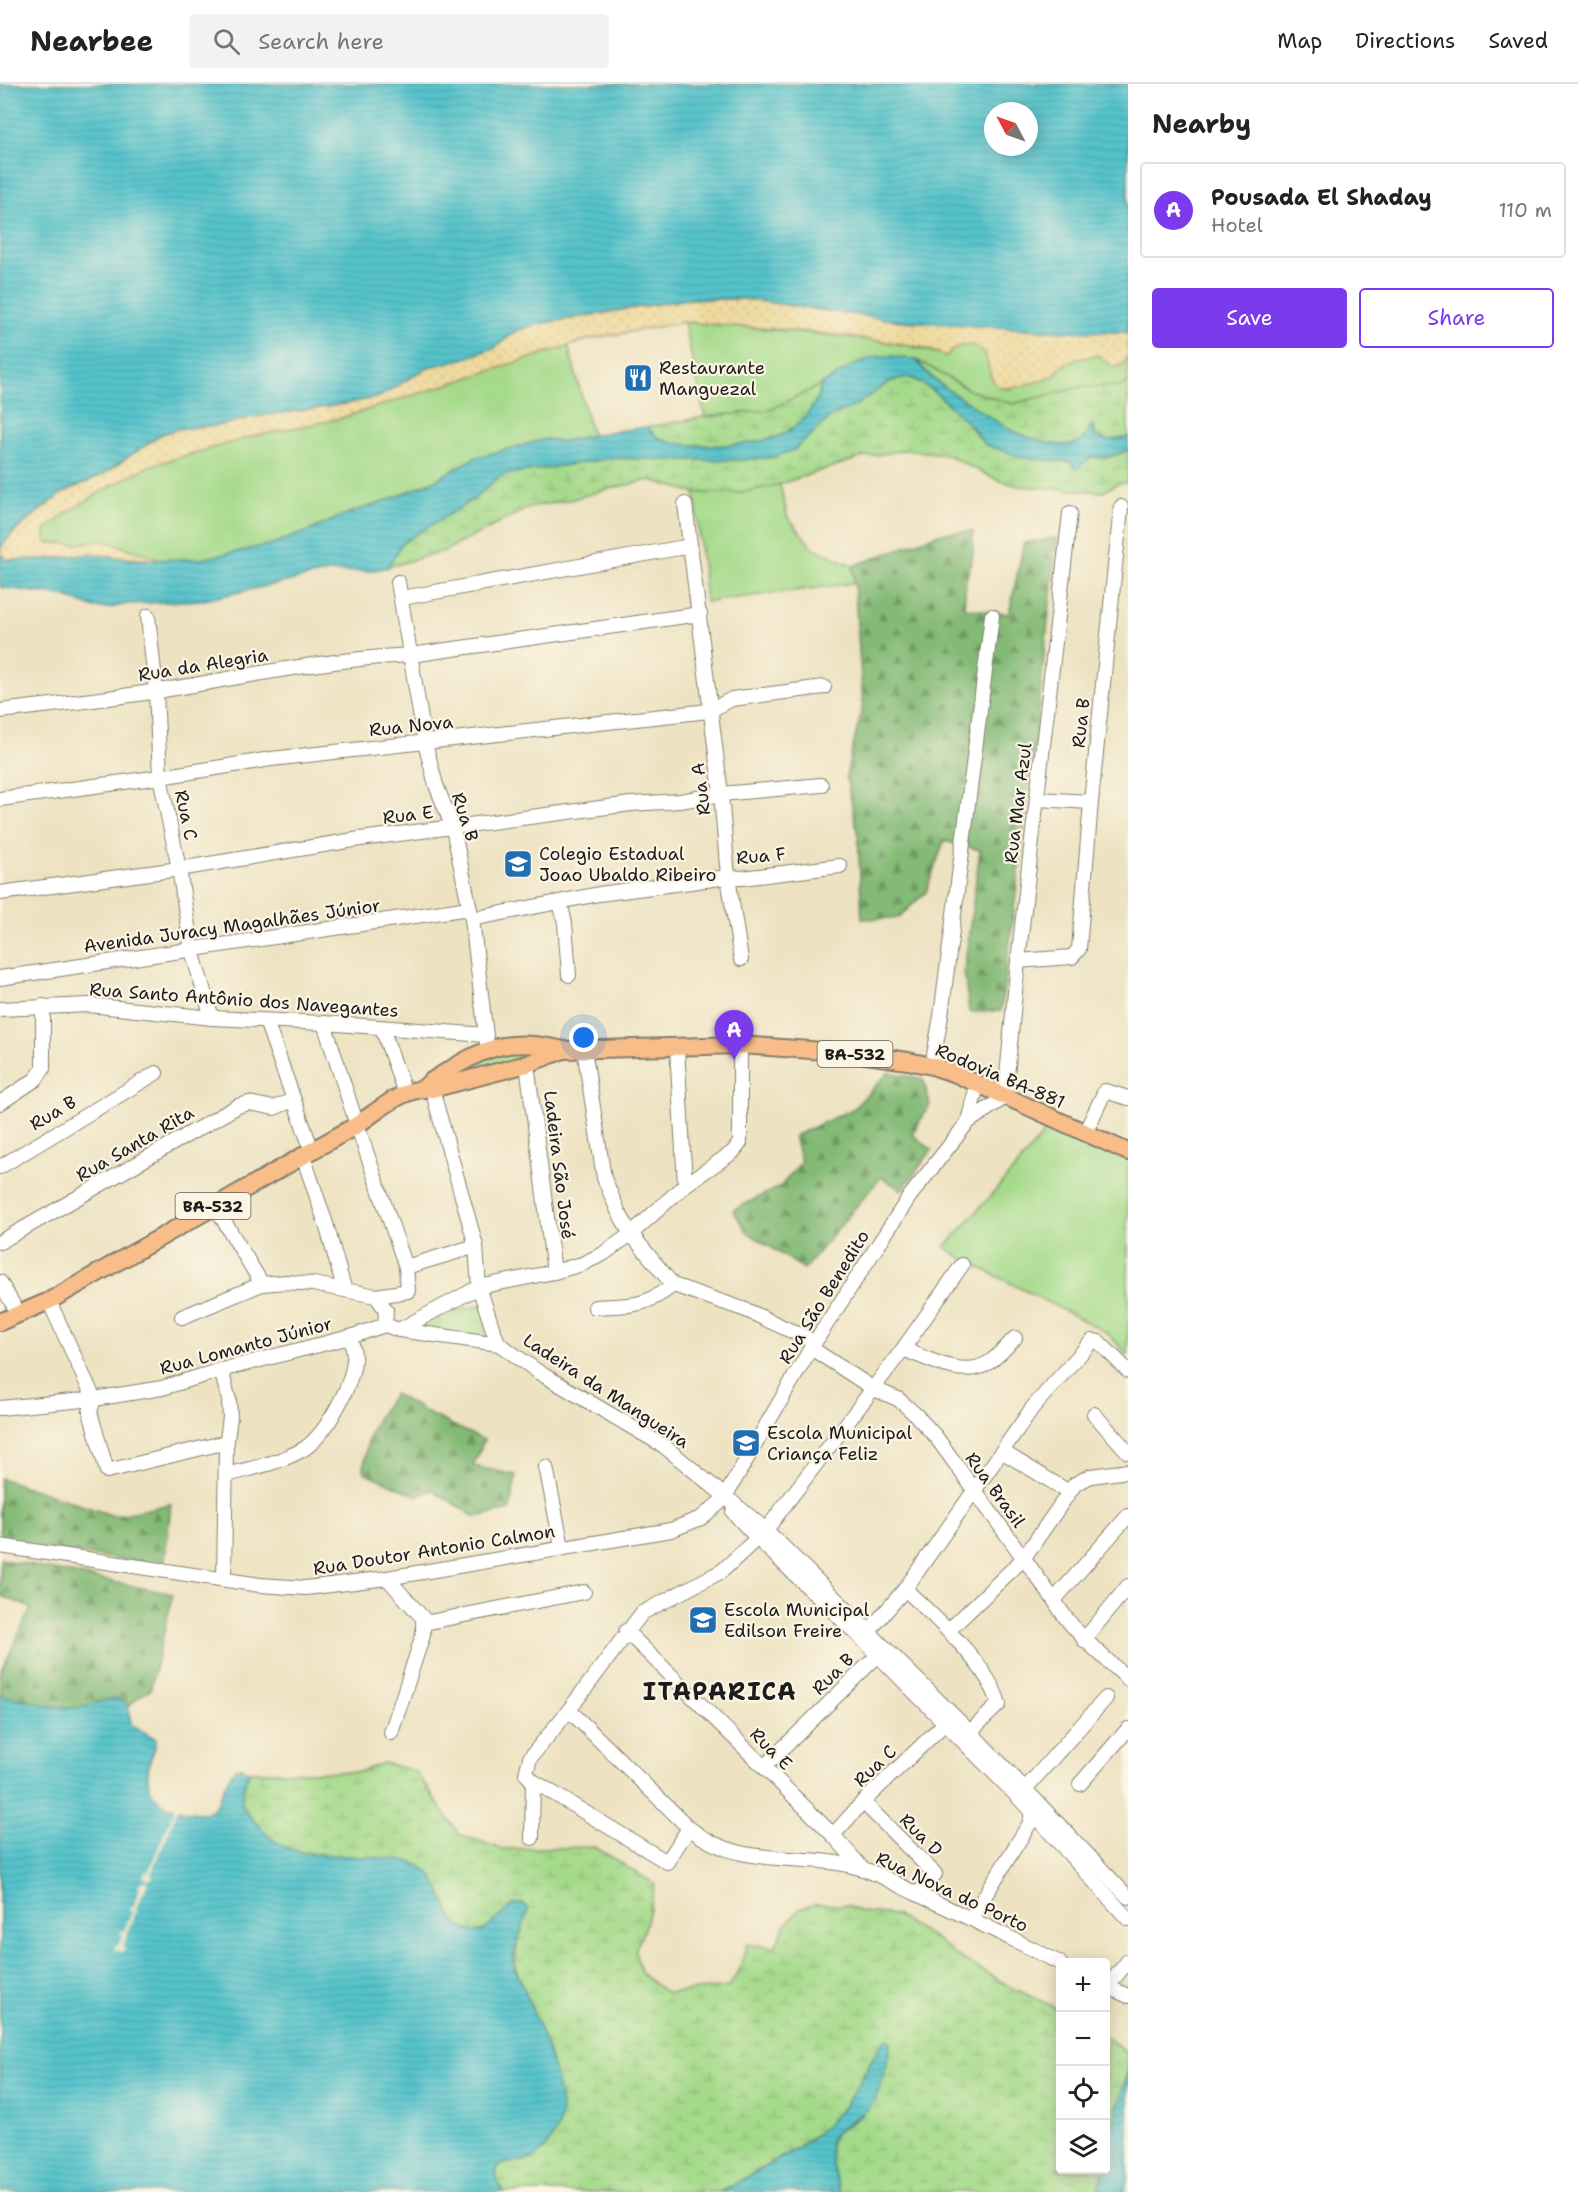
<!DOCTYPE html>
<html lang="en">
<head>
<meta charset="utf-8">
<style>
	body { margin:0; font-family:"Shantell Sans",sans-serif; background:#f2f2f2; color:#222 }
	.controls { position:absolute; right:18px; bottom:18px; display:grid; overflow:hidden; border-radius:6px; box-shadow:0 3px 15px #0003 }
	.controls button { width:54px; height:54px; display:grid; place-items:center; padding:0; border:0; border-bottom:2px solid #e0e0e0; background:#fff; color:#222; font:30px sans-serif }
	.compass { position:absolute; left:984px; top:18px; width:54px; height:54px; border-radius:50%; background:#fff; box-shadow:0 3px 15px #0003; rotate:311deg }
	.you { position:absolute; left:584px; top:954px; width:21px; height:21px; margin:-15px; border:4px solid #fff; border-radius:50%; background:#1a73e8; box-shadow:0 0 0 9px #1a73e833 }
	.badge { display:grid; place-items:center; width:39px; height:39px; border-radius:50%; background:#7c3aed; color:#fff; font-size:20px; font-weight:700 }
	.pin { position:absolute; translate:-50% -50px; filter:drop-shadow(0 2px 3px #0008) }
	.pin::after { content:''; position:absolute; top:32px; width:21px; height:18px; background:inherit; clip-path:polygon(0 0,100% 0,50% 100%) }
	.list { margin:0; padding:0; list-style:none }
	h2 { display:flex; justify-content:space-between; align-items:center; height:78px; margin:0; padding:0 24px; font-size:26px }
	h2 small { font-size:20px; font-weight:400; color:#767676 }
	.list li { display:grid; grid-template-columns:39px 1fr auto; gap:18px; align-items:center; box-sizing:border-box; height:96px; margin:0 12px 12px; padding:0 12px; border:2px solid #e0e0e0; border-radius:6px }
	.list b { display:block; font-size:22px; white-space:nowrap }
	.list p { margin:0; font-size:20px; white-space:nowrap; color:#767676 }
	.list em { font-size:20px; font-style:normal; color:#767676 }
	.actions { display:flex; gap:12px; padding:18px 24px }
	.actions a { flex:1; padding:14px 0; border:2px solid #7c3aed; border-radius:6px; text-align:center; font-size:21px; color:#7c3aed }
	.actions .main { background:#7c3aed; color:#fff }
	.icon { flex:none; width:33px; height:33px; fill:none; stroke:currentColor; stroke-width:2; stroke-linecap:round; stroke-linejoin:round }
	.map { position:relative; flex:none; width:1128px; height:2108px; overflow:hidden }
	header { display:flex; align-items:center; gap:36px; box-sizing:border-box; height:84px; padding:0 30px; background:#fff; border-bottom:2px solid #e0e0e0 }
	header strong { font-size:28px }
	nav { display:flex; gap:33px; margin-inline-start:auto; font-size:21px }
	.search { width:420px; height:54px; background:#f2f2f2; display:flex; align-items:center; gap:15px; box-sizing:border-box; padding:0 21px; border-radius:6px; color:#767676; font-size:22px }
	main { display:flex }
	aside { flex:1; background:#fff }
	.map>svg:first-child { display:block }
</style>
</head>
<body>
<header>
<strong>Nearbee</strong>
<div class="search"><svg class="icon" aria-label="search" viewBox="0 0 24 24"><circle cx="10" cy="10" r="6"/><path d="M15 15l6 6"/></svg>Search here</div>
<nav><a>Map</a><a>Directions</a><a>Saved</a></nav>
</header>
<main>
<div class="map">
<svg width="1128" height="2108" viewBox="0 0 1128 2108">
	<defs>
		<pattern id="forest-firs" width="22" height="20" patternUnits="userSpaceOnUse" patternTransform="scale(1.5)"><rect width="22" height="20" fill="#83ba76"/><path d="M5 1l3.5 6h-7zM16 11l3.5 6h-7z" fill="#6a9660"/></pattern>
		<pattern id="wetland-marsh" width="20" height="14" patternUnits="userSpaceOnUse" patternTransform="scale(1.5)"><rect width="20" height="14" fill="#a4da8a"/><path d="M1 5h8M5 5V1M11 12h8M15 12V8" fill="none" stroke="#8dba76"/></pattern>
		<pattern id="sand-dots" width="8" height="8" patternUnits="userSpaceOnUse" patternTransform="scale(1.5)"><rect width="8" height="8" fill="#eeda9e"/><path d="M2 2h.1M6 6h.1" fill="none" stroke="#ccba88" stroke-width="1.8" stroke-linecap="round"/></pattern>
		<pattern id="park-tufts" width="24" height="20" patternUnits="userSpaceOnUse" patternTransform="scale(1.5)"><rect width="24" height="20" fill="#a4da8a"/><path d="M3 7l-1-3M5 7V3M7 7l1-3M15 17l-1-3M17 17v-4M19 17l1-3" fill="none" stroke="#8dba76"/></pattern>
		<pattern id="water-rules" width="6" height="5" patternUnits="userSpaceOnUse" patternTransform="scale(1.5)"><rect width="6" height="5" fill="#55c3cb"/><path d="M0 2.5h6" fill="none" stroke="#49a7ae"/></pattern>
	</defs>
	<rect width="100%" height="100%" fill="#fcf5e5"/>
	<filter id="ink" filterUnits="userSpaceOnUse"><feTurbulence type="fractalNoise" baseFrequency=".0167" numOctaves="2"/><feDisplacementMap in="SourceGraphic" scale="12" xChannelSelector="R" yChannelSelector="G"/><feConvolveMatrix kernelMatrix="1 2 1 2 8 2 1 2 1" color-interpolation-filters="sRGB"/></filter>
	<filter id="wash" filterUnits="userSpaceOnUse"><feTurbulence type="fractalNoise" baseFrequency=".008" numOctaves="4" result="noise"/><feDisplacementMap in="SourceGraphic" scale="24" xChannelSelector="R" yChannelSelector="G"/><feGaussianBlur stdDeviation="1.35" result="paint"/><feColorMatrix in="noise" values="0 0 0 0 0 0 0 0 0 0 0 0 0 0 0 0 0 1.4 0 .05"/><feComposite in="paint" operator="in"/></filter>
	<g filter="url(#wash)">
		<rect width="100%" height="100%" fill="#ede2c1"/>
		<g fill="#a4da8a" stroke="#607b53" stroke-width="1.5">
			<path d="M684,238c57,5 115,9 171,16 32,4 62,8 91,18 9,-9 29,-20 38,-4 5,8 6,20 9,29l15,8 46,-13c10,-17 25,-17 44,-21l16,12 7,-1 7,-9v25l-7,4 -41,1 -67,17 -42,-13 -54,-31 -16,-2 -47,8 -33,19 -52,25 -64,7z"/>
			<polygon points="568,262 592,351 560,358 547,355 474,374 436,396 386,417 344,431 307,448 269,461 201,475 163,476 102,456 76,460 46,459 45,446 66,429 109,403 149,382 254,352 338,335"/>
			<polygon points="780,400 787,432 812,463 853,482 855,499 706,518 695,409 739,409"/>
			<polygon points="1050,1041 1128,1076 1128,1271 1106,1248 963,1175 945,1163 1019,1080"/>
		</g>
		<g fill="url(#forest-firs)" stroke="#506b49" stroke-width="1.5">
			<polygon points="973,447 973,470 966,496 964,524 1009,530 1024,459 1057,454 1032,684 1001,927 969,928 964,886 980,766 944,757 926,808 898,834 862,835 858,751 846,692 863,621 853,482 942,449"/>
			<polygon points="889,988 923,995 930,1021 912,1050 932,1066 902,1106 881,1093 804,1185 747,1148 733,1126 781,1102 801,1078 794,1052 853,1025"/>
			<path d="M394,1310l37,21 53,25 -11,26 43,9 -6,35 -35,7 -42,-27 -16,6 -53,-24c1,-34 9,-51 30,-78z"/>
			<polygon points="0,1394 114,1432 171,1420 164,1482 0,1458"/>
			<path d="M0,1475l173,35 -23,96 -12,7 -9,10c-14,-16 -37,-1 -54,1 -17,2 -56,-10 -75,-13v-21l31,-66 -31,-13z"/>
		</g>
		<g fill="url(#wetland-marsh)" stroke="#607b53" stroke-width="1.5">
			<path d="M917,276l54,31 42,13 67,-17 41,-1 7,-4v55l-22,4 -11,-6v-6l-4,-3c-3,7 -8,15 -15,18 -17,5 -52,-6 -67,-15 -24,-13 -79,-47 -92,-69z"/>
			<path d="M906,293c19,3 63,42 71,60l47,21 46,4 10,4c9,-10 15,-9 28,-9 6,0 13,-5 20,-7v33h-10l-15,9 -85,-6 -23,-7 -49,-25 -42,-4 -44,8 -80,26 -41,9h-44l-45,-13 -42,9 -39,11 -39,7 -86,44 -56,16 14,-24 72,-44 27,-24 112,-17 67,2h62l31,-3 60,-42 20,-8 38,-26z"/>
			<path d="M821,301c-4,20 -17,36 -34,47 -25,15 -90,16 -118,10 -10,-2 -16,-8 -22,-15l58,-10 64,-7z"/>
			<path d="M384,1679l31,8 44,63 43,15 93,-2 60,37 -8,38 -12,29 7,23 25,19 61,-6 11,-16 8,-27 28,3 11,-23 14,-15 14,-5 33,1 14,7 34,3 44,26 15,13 55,32 51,24v160h43l-5,22h-258c-4,-12 -13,-38 -10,-50 4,-14 23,-17 31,-27 9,-9 29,-61 29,-73l-50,69 -19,20 -38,25 -62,36h-219c-6,-17 -12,-26 10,-30l48,-59 -4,-25 -18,-53 -24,-61 3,-17 -26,-22c-38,28 -44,-32 -61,-51 -7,-7 -16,-11 -25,-14l-101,-7 -20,-6 -13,-9 -25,-26 -4,-10 1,-13 6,-17h110z"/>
			<polygon points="1106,1952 1128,1971 1128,1986 1106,2070"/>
		</g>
		<path fill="url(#sand-dots)" stroke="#857b5d" stroke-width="1.5" d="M687,215h58l105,15 209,17 69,1v25l-7,9 -8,1 -15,-12c-18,4 -34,3 -44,21 -12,3 -43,16 -54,11 -18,-9 -5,-40 -30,-42 -10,-1 -17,4 -24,11l-22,-8 -21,-4 -93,-12 -126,-10 -94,17 -252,80 -84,17 -105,30 -40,21 -43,26 -21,17 1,13 30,1 26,-4 61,20 -42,-2 -30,-4 -46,5 -38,1 -5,-5 -2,-7 6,-9 56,-46 42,-19 56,-39 17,-6 45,-4 31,-8 80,-11 46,-9 47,-29 69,-21 20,-15 18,-7z"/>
		<g fill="url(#park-tufts)" stroke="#607b53" stroke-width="1.5">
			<polygon points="486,960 559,967 441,997"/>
			<polygon points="484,1221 491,1255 409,1244 432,1232"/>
		</g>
		<g fill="url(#water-rules)" stroke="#387074" stroke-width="1.5" fill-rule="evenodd">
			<path d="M0,0h1128v248l-69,-1 -158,-10 -156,-22h-58l-154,26 -19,7 -18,15 -30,11 -40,10 -47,29 -46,9 -80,11 -31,8 -45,4 -17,6 -56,39 -42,19 -46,36 -16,20 2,6 5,5 38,-1 46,-5 52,6 58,-1 68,-14 38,-13 37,-17 42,-14 50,-21 38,-22 73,-19 13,3 49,-10 38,-5c6,7 12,13 22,15 28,6 93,5 118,-10 17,-11 30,-27 34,-47 18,-11 40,-28 62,-29 11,-1 23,3 34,4 14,23 42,36 64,51 10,7 21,15 32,20 18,8 42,17 62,13 10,-3 13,-13 18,-20l2,11 11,6 22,-4v13l-18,7h-18l-16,12 -6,-7 -46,-4 -40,-14 -11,-16 -39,-37 -21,-13 -7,-1 -15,4 -38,26 -20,8 -39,35 -21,7 -31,3h-62l-67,-2 -112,17 -27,24 -72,44 -14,24 -18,4 -41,1 -125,28 -76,4 -18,4h-15l-31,-12 -64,-9zM993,27h36v36h-36z"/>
			<path d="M0,1611c23,2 52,15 75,13 14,-1 37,-15 50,-5 6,5 3,15 7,22l24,14c1,8 -4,14 -6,22 -7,24 4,44 28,48 7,2 16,4 23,4 25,0 19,-42 40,-46l8,5 -6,17 -1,13 4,10 25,26 13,9 20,6 101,7c9,3 18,7 25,14 20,21 13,59 52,58l32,-28h9l5,4c-1,18 -18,40 -14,58 2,8 8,17 11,25 12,30 44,103 34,133 -6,16 -16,32 -33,37 -9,2 -25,-2 -29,9 -3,6 3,16 5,22h-502z"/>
			<path d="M887,1955l3,3c0,16 -10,54 -21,66 -10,11 -35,20 -39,33 -3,13 6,39 10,51h-119c39,-23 90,-46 119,-81 18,-21 28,-48 44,-71z"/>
			<path d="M1128,1986v109l-4,13h-26l5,-22h3c0,-31 14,-70 22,-100z"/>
		</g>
		<polygon fill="#ede2c1" points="176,1722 179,1722 151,1790 153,1791 151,1796 148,1794 146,1798 148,1800 140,1815 143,1816 139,1817 136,1825 138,1826 137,1829 135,1828 131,1838 134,1839 130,1840 127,1849 129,1851 127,1852 122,1863 125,1864 123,1868 114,1865 116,1862 118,1862 123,1851 120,1849 121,1847 124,1848 127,1839 126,1836 128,1837 132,1828 129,1826 130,1824 133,1824 136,1816 134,1815 137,1813 140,1805 138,1803 141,1797 144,1798 146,1794 143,1793 145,1788 148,1789"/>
	</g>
	<g filter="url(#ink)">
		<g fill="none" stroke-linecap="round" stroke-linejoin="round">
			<g stroke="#847f6e" stroke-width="16">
				<g id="minor">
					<polyline points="685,420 721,710 728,793 741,875"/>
					<polyline points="398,498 425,659 436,701 453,744 472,835 487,960"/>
					<polyline points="402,514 690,462"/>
					<polyline points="148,532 156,607 160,693 179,785 192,867 212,934"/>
					<path d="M0,627c53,-6 106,-12 158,-20 85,-14 168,-32 253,-36l289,-41"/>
					<polyline points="0,715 160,693 271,675 709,627 732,615 824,603"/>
					<polyline points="1037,715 1091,718"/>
					<polyline points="0,809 179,785 360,755 631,720 680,717 721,710 821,701"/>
					<polyline points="560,818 565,839 569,891"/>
					<polyline points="472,835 599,810 728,793 742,794 840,782"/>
					<polyline points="1018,877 1072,873 1079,865 1091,718 1121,423"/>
					<polyline points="0,894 469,824"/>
					<polyline points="0,925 89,921 212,934 324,939 486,951"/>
					<polyline points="266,937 312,1067"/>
					<polyline points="382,944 405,1009"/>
					<polyline points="677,964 685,1101"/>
					<polyline points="584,965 604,1094 618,1127 631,1150 673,1201 746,1226 815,1258"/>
					<polyline points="527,980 554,1188"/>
					<polyline points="932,982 941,932 992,532"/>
					<polyline points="430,998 476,1162 479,1203 493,1246 499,1260 540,1289 664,1362 766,1446 979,1657 1128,1813"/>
					<polyline points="0,1019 36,995 43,985 43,922"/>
					<polyline points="968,1038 977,1001"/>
					<polyline points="1085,1049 1105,1007 1128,1014"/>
					<polyline points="303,1072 326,1140 344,1204"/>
					<polyline points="0,1083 156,989"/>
					<polyline points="215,1122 262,1200"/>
					<polyline points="0,1158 238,1022 249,1019 274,1024 293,1016"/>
					<polyline points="406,1183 476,1162"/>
					<polyline points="0,1198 18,1229"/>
					<polyline points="376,1212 386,1226 385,1241"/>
					<polyline points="49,1217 94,1315 90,1328 107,1387 227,1358"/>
					<path d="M595,1223c35,-2 49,1 78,-22"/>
					<polyline points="182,1233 262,1200 286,1198 313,1200 376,1212 408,1207 406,1183 357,1041 324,939"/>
					<polyline points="399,1246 479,1203 554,1188 582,1180 603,1170 631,1150 685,1101 733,1068 740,1059 740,961"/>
					<path d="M811,1264l63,41 24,10 17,15 21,23 118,163c19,33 47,54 74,79"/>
					<path d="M903,1265c24,9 60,30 85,14 10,-6 19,-17 27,-25"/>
					<polyline points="221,1286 229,1316 230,1333 226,1363 224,1495"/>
					<polyline points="0,1324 94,1315 162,1304 221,1286 350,1253 385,1241 399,1246 499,1260"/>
					<polyline points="1094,1330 1128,1368"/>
					<polyline points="1003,1368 1069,1408"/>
					<polyline points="546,1383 562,1463"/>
					<path d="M227,1391c25,-7 52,-12 75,-25 23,-13 50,-64 52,-90 1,-7 -2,-16 -4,-23"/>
					<polyline points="733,1428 757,1454 862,1555 1018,1713 1128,1835"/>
					<polyline points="0,1462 260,1501 306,1504 387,1494 671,1446 701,1434 723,1416 811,1264 910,1112 968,1038 1005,1013 1018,877 1070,429"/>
					<polyline points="387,1494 423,1534 423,1551 391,1649"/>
					<path d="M905,1505c30,29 83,75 94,115l-29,28"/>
					<polyline points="1054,1516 1128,1432"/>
					<polyline points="424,1539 584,1508"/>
					<polyline points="626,1547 833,1751 863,1785"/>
					<polyline points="948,1547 1023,1475 1075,1400 1091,1392 1128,1387"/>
					<polyline points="863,1554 905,1505 1033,1323 1092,1257 1099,1258 1128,1287"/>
					<polyline points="1084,1556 1128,1502"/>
					<path d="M569,1626l120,118c55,44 114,22 174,41 19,6 37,17 54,25 49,22 96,45 143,69"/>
					<polyline points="764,1683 877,1572"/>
					<polyline points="533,1697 667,1778 689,1744"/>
					<polyline points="1080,1700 1128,1645"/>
					<polyline points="1025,1705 1106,1614"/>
					<polyline points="863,1718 935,1790 918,1810"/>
					<polyline points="833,1751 863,1718 944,1640"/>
					<polyline points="532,1754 533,1697 526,1690 530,1674 569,1626 642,1529 722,1487 766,1446 903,1265 962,1181"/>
					<polyline points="971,1834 1030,1739 1032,1728 1036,1723"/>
					<polyline points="1106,1902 1128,1912"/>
					<polyline points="1107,1903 1128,1877"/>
				</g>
			</g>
			<g stroke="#847f6e" stroke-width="20">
				<g id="major">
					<path d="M424,1004l6,-6c51,-32 72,-47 134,-32l176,-5 112,8 56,8 24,5 24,8 172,78"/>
					<path d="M0,1238l49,-21 308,-176c21,-14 47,-39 75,-36l95,-25 37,-14"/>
				</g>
			</g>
			<use href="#minor" stroke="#fff" stroke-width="14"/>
			<use href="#major" stroke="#f8bd89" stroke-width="16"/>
		</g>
	</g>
	<defs>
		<g id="restaurant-square" transform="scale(1.5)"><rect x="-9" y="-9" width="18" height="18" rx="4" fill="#1f6fb2" stroke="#fcf5e5"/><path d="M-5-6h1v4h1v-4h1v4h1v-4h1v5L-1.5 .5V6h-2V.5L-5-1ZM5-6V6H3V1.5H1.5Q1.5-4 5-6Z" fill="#fff"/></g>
		<g id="school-square" transform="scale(1.5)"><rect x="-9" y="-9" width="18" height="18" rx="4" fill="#1f6fb2" stroke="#fcf5e5"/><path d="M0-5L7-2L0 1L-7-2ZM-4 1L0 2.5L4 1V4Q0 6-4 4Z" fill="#fff"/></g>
	</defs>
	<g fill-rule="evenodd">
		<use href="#restaurant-square" x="638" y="294"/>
		<use href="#school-square" x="518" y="780"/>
		<use href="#school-square" x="746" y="1359"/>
		<use href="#school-square" x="703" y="1536"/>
	</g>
	<g text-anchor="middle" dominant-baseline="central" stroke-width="4.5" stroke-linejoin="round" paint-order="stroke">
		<g fill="#fcf5e5" stroke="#5f5d58" stroke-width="1.5">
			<rect x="817.5" y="957" width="75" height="26" rx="4.5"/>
			<rect x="175.5" y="1109" width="75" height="26" rx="4.5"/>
		</g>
		<g font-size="16" font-weight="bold" fill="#1c1c1c">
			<text x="855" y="970">BA-532</text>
			<text x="213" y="1122">BA-532</text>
		</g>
		<g font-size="18" fill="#1c1c1c" stroke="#fcf5e5" text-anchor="start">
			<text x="659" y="284">Restaurante<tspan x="659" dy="21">Manguezal</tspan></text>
			<text x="539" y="770">Colegio Estadual<tspan x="539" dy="21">Joao Ubaldo Ribeiro</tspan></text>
			<text x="767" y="1349">Escola Municipal<tspan x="767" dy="21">Criança Feliz</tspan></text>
			<text x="724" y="1526">Escola Municipal<tspan x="724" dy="21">Edilson Freire</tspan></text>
		</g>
		<g font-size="18" fill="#1c1c1c" stroke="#fcf5e5">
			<text transform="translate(203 581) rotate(-9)">Rua da Alegria</text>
			<text transform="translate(1081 639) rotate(-84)">Rua B</text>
			<text transform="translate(411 642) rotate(-6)">Rua Nova</text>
			<text transform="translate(701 705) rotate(-97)">Rua A</text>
			<text transform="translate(1018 719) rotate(-83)">Rua Mar Azul</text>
			<text transform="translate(186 731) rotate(78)">Rua C</text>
			<text transform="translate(408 731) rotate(-7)">Rua E</text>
			<text transform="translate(465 733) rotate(72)">Rua B</text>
			<text transform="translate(761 772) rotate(-5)">Rua F</text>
			<text transform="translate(232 842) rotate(-8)">Avenida Juracy Magalhães Júnior</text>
			<text transform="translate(244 916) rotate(4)">Rua Santo Antônio dos Navegantes</text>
			<text transform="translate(1000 992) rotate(23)">Rodovia BA-881</text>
			<text transform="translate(53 1029) rotate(-31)">Rua B</text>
			<text transform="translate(135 1060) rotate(-30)">Rua Santa Rita</text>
			<text transform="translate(559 1081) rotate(83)">Ladeira São José</text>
			<text transform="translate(824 1213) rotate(-58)">Rua São Benedito</text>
			<text transform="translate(246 1262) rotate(-15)">Rua Lomanto Júnior</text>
			<text transform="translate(606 1307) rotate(33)">Ladeira da Mangueira</text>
			<text transform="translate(995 1406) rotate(54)">Rua Brasil</text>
			<text transform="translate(434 1466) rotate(-9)">Rua Doutor Antonio Calmon</text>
			<text transform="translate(833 1590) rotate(-45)">Rua B</text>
			<text transform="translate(771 1665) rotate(45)">Rua E</text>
			<text transform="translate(875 1682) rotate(-44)">Rua C</text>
			<text transform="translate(921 1751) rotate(45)">Rua D</text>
			<text transform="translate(952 1808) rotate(25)">Rua Nova do Porto</text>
		</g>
		<g font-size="24" font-weight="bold" letter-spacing="1.5" fill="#1c1c1c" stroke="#fcf5e5">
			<text x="720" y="1608">ITAPARICA</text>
		</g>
	</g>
</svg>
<div class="controls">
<button>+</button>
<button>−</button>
<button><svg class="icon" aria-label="locate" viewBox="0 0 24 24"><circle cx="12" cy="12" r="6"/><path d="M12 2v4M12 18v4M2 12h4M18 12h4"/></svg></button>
<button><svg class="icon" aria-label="layers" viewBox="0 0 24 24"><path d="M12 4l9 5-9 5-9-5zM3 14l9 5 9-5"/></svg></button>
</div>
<svg class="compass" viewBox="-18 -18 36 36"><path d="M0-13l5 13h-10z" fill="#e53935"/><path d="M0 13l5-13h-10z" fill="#767676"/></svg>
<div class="you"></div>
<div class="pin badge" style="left:734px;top:976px">A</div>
</div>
<aside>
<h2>Nearby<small></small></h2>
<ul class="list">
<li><span class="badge">A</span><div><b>Pousada El Shaday</b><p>Hotel</p></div><em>110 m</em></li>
</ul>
<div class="actions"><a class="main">Save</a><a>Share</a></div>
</aside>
</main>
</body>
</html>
